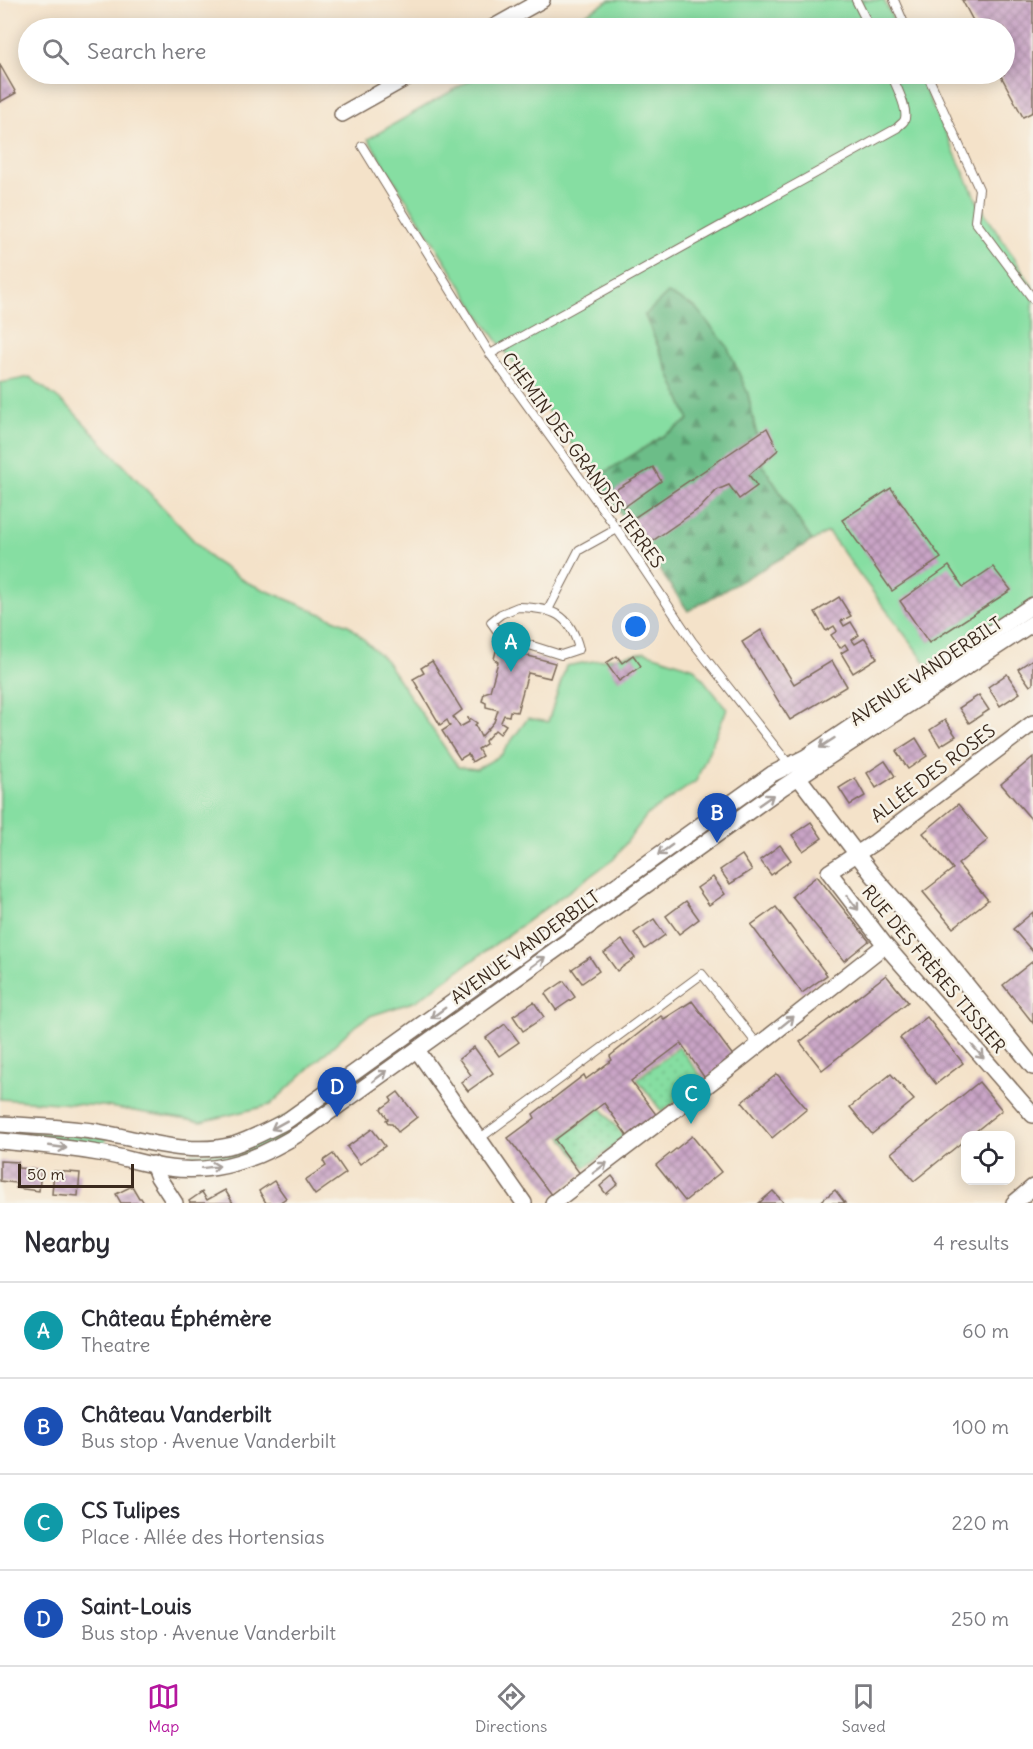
<!DOCTYPE html>
<html lang="en">
<head>
<meta charset="utf-8">
<style>
	body { margin:0; font-family:Delius,sans-serif; background:#f2f2f3; color:#2b2b33 }
	.controls { position:absolute; right:18px; bottom:18px; display:grid; overflow:hidden; border-radius:12px; box-shadow:0 3px 15px #0003 }
	.controls button { width:54px; height:54px; display:grid; place-items:center; padding:0; border:0; border-bottom:2px solid #e1e1e2; background:#fff; color:#2b2b33; font:30px sans-serif }
	.scale { position:absolute; left:18px; bottom:15px; width:116px; box-sizing:border-box; padding-left:6px; border:3px solid #3b2a1e; border-top:0; font-size:16px; line-height:21px; white-space:nowrap; color:#3b2a1e; -webkit-text-stroke:4px #f7f3e8; paint-order:stroke }
	.you { position:absolute; left:636px; top:627px; width:21px; height:21px; margin:-15px; border:4px solid #fff; border-radius:50%; background:#1a73e8; box-shadow:0 0 0 9px #1a73e833 }
	.badge { display:grid; place-items:center; width:39px; height:39px; border-radius:50%; background:#b5179e; color:#fff; font-size:20px; font-weight:700 }
	.pin { position:absolute; translate:-50% -50px; filter:drop-shadow(0 2px 3px #0008) }
	.pin::after { content:''; position:absolute; top:32px; width:21px; height:18px; background:inherit; clip-path:polygon(0 0,100% 0,50% 100%) }
	.list { margin:0; padding:0; list-style:none }
	h2 { display:flex; justify-content:space-between; align-items:center; height:78px; margin:0; padding:0 24px; font-size:26px }
	h2 small { font-size:20px; font-weight:400; color:#7c7c81 }
	.list li { display:grid; grid-template-columns:39px 1fr auto; gap:18px; align-items:center; box-sizing:border-box; height:96px; padding:0 24px; border-top:2px solid #e1e1e2 }
	.list b { display:block; font-size:22px; white-space:nowrap }
	.list p { margin:0; font-size:20px; white-space:nowrap; color:#7c7c81 }
	.list em { font-size:20px; font-style:normal; color:#7c7c81 }
	.icon { flex:none; width:33px; height:33px; fill:none; stroke:currentColor; stroke-width:2; stroke-linecap:round; stroke-linejoin:round }
	.map { position:relative; flex:none; width:1033px; height:1203px; overflow:hidden }
	.search { position:absolute; background:#fff; box-shadow:0 3px 15px #0003; left:18px; right:18px; top:18px; height:66px; display:flex; align-items:center; gap:15px; box-sizing:border-box; padding:0 21px; border-radius:33px; color:#7c7c81; font-size:22px }
	.sheet { height:462px; background:#fff }
	nav { display:flex; justify-content:space-around; align-items:center; box-sizing:border-box; height:84px; border-top:2px solid #e1e1e2; background:#fff; font-size:16px; color:#7c7c81 }
	nav a { display:grid; justify-items:center; gap:3px }
	nav .on { color:#b5179e }
	.map>svg:first-child { display:block }
</style>
</head>
<body>
<div class="map">
<svg width="1033" height="1203" viewBox="0 0 1033 1203">
	<defs>
		<pattern id="forest-firs" width="22" height="20" patternUnits="userSpaceOnUse" patternTransform="scale(1.5)"><rect width="22" height="20" fill="#6cbd88"/><path d="M5 1l3.5 6h-7zM16 11l3.5 6h-7z" fill="#5a9a6f"/></pattern>
		<pattern id="park-dots" width="8" height="8" patternUnits="userSpaceOnUse" patternTransform="scale(1.5)"><rect width="8" height="8" fill="#86dea2"/><path d="M2 2h.1M6 6h.1" fill="none" stroke="#75bf8b" stroke-width="1.8" stroke-linecap="round"/></pattern>
		<pattern id="building-cross-hatch" width="8" height="8" patternUnits="userSpaceOnUse" patternTransform="scale(1.5)"><rect width="8" height="8" fill="#c9a4c6"/><path d="M0 0l8 8M0 8l8-8" fill="none" stroke="#a486a0"/></pattern>
	</defs>
	<rect width="100%" height="100%" fill="#f7f3e8"/>
	<filter id="ink" filterUnits="userSpaceOnUse"><feTurbulence type="fractalNoise" baseFrequency=".0167" numOctaves="2"/><feDisplacementMap in="SourceGraphic" scale="12" xChannelSelector="R" yChannelSelector="G"/><feConvolveMatrix kernelMatrix="1 2 1 2 8 2 1 2 1" color-interpolation-filters="sRGB"/></filter>
	<filter id="wash" filterUnits="userSpaceOnUse"><feTurbulence type="fractalNoise" baseFrequency=".008" numOctaves="4" result="noise"/><feDisplacementMap in="SourceGraphic" scale="24" xChannelSelector="R" yChannelSelector="G"/><feGaussianBlur stdDeviation="1.35" result="paint"/><feColorMatrix in="noise" values="0 0 0 0 0 0 0 0 0 0 0 0 0 0 0 0 0 1.4 0 .05"/><feComposite in="paint" operator="in"/></filter>
	<g filter="url(#wash)">
		<rect width="100%" height="100%" fill="#f4e2c9"/>
		<g fill="#86dea2" stroke="#608460" stroke-width="1.5">
			<polygon points="610,0 884,0 897,28 560,28"/>
			<polygon points="481,74 918,74 977,201 1033,287 1033,615 937,678 828,532 812,541 763,466 748,394 645,316 689,420 596,478 486,325 368,139"/>
			<polygon points="30,377 70,408 211,559 246,582 350,626 386,661 458,767 477,769 501,755 528,718 548,722 566,666 645,652 694,668 727,709 696,781 647,815 614,859 416,1001 370,1016 349,1031 270,1105 201,1122 103,1106 0,1099 0,383"/>
			<polygon points="770,785 773,789 588,921 583,914"/>
			<polygon points="577,918 582,925 442,1025 437,1018"/>
			<polygon points="372,1065 377,1072 294,1132 247,1156 190,1164 191,1153 227,1151"/>
			<polygon points="0,1129 106,1138 105,1149 0,1136"/>
		</g>
		<polygon fill="url(#forest-firs)" stroke="#547453" stroke-width="1.5" points="668,293 695,307 727,346 748,394 763,466 812,541 688,611 596,478 689,420 645,315"/>
		<g fill="url(#park-dots)" stroke="#608460" stroke-width="1.5">
			<polygon points="679,1047 704,1080 662,1112 637,1079"/>
			<polygon points="601,1108 625,1138 585,1168 562,1137"/>
		</g>
		<g id="blocks">
			<g fill="url(#building-cross-hatch)">
				<polygon points="962,0 1033,0 1033,112 1023,117 1000,74 1004,74 1004,28 977,28"/>
				<polygon points="0,65 16,93 0,102"/>
				<polygon points="767,428 778,450 749,475 757,486 739,499 729,485 717,490 700,508 648,544 631,520"/>
				<polygon points="653,467 661,481 623,508 612,492"/>
				<polygon points="891,488 941,558 892,591 842,520"/>
				<polygon points="949,566 963,587 993,567 1011,590 929,643 900,601"/>
				<polygon points="839,597 851,616 841,621 844,626 851,622 859,635 852,640 855,644 865,638 877,658 853,673 841,653 848,649 845,644 840,648 831,635 837,631 834,626 826,631 815,612"/>
				<polygon points="761,630 794,684 832,661 847,686 790,720 742,642"/>
				<polygon points="502,649 555,663 550,678 528,673 517,712 510,711 509,716 504,715 501,722 506,725 500,734 495,730 485,741 486,744 478,749 482,756 472,762 468,754 460,759 442,731 450,726 447,720 440,725 413,679 424,673 421,668 432,661 462,710 453,717 460,727 469,722 468,718 471,719 477,723 475,725 481,737 494,722 498,710 486,707 486,703 482,701 484,693 490,691 498,662 494,659 496,651"/>
				<polygon points="633,655 641,666 619,681 606,663 617,656 622,663"/>
				<polygon points="1033,659 1033,684 1030,686 1018,669"/>
				<polygon points="1007,674 1020,693 1000,706 988,687"/>
				<polygon points="979,695 989,710 969,723 959,708"/>
				<polygon points="945,720 956,736 940,746 930,730"/>
				<polygon points="916,738 927,756 908,769 896,751"/>
				<polygon points="1033,757 1033,818 1031,819 1001,784"/>
				<polygon points="885,761 895,776 876,788 867,773"/>
				<polygon points="855,778 865,796 850,805 839,788"/>
				<polygon points="958,804 988,840 958,864 988,900 953,928 923,892 953,869 923,833"/>
				<polygon points="811,822 822,838 803,851 792,835"/>
				<polygon points="780,845 791,860 771,875 760,860"/>
				<polygon points="742,855 752,870 730,884 720,870"/>
				<polygon points="817,876 869,941 844,961 792,896"/>
				<polygon points="713,877 725,894 709,905 697,888"/>
				<polygon points="686,901 699,919 679,934 666,916"/>
				<polygon points="776,907 827,975 802,993 751,925"/>
				<polygon points="1033,912 1033,952 1013,929"/>
				<polygon points="654,919 665,935 645,949 634,933"/>
				<polygon points="622,940 635,958 617,971 604,953"/>
				<polygon points="590,957 599,971 582,983 572,969"/>
				<polygon points="1033,961 1033,1023 1003,985"/>
				<polygon points="886,975 908,1002 822,1070 800,1042"/>
				<polygon points="564,981 575,997 556,1010 545,994"/>
				<polygon points="692,1001 734,1057 706,1080 681,1043 631,1081 658,1117 628,1137 604,1103 555,1140 581,1175 552,1196 508,1138 535,1118 533,1114 584,1075 586,1079 612,1060 610,1056 661,1016 664,1019"/>
				<polygon points="534,1002 544,1017 523,1031 513,1016"/>
				<polygon points="927,1017 963,1063 936,1084 900,1038"/>
				<polygon points="505,1024 519,1042 499,1056 486,1038"/>
				<polygon points="474,1047 493,1073 468,1091 461,1082 471,1075 459,1059"/>
				<polygon points="777,1074 807,1109 772,1138 742,1102"/>
				<polygon points="891,1074 914,1100 872,1134 850,1107"/>
				<polygon points="979,1082 1002,1110 970,1136 966,1136 966,1139 914,1181 891,1153"/>
				<polygon points="398,1092 417,1117 398,1132 392,1124 389,1124 386,1120 388,1119 381,1109 392,1101 390,1098"/>
				<polygon points="372,1129 385,1146 360,1164 347,1147"/>
				<polygon points="692,1136 721,1172 685,1201 656,1165"/>
				<polygon points="333,1154 346,1173 315,1195 305,1180 326,1166 323,1161"/>
				<polygon points="0,1161 18,1162 18,1168 41,1170 39,1191 16,1188 16,1183 0,1181"/>
				<polygon points="54,1171 80,1173 78,1196 52,1194"/>
				<polygon points="612,1176 618,1184 606,1194 600,1186"/>
				<polygon points="274,1181 286,1198 279,1203 266,1203 259,1191"/>
				<polygon points="132,1186 139,1198 141,1198 144,1203 121,1203 116,1194"/>
				<polygon points="225,1190 233,1203 190,1203 189,1201 202,1192 207,1200"/>
				<polygon points="835,1190 845,1203 819,1203"/>
				<polygon points="773,1191 784,1203 759,1203"/>
			</g>
		</g>
	</g>
	<g filter="url(#ink)">
		<use href="#blocks" fill-opacity="0" stroke="#7c6a5a" stroke-width="1.5"/>
		<g fill="none" stroke-linecap="round" stroke-linejoin="round">
			<g stroke="#7c6a5a" stroke-width="10">
				<g id="lane">
					<polyline points="856,0 870,28"/>
					<polyline points="894,0 906,28"/>
					<polyline points="927,74 979,189 975,221 1033,299"/>
					<polyline points="362,146 490,354 617,529 692,641 791,767"/>
					<path d="M490,354l407,-226c2,-3 5,-4 7,-7 6,-10 -9,-37 -13,-47"/>
					<path d="M518,607c34,1 52,6 61,42l-18,6 -60,-19 -10,-14 10,-8z"/>
					<polyline points="548,610 579,550 617,529"/>
					<polyline points="479,1139 702,974 758,1045"/>
				</g>
			</g>
			<g stroke="#7c6a5a" stroke-width="18">
				<g id="street">
					<polyline points="492,28 542,0"/>
					<polyline points="342,114 413,74"/>
					<polyline points="1033,723 875,842 829,872 885,945 1033,1115"/>
					<polyline points="799,778 872,874 940,952 1033,1067"/>
					<polyline points="417,1050 524,1203"/>
					<path d="M0,1124c30,2 62,3 92,7 46,7 94,26 141,14 19,-6 37,-16 55,-25l484,-346 34,-17 227,-152"/>
					<path d="M0,1141c35,3 70,7 105,13 21,4 42,11 64,14 49,7 93,-10 134,-37l480,-344 250,-164"/>
					<polyline points="153,1164 158,1177 175,1203"/>
					<polyline points="553,1203 718,1077 885,945"/>
					<polyline points="1014,1203 1033,1187"/>
				</g>
			</g>
			<use href="#lane" stroke="#fff" stroke-width="8"/>
			<use href="#street" stroke="#fff" stroke-width="15"/>
		</g>
		<defs><path id="oneway-shaft" d="M-6 0H5M1.5-3L5.5 0L1.5 3" fill="none" stroke-width="1.6" stroke-linecap="round" stroke-linejoin="round" transform="scale(1.5)"/></defs>
		<g stroke="#a79f9a">
			<use href="#oneway-shaft" transform="translate(827 743) rotate(147)"/>
			<use href="#oneway-shaft" transform="translate(766 800) rotate(-35)"/>
			<use href="#oneway-shaft" transform="translate(665 850) rotate(144)"/>
			<use href="#oneway-shaft" transform="translate(853 903) rotate(52)"/>
			<use href="#oneway-shaft" transform="translate(538 962) rotate(-36)"/>
			<use href="#oneway-shaft" transform="translate(438 1013) rotate(144)"/>
			<use href="#oneway-shaft" transform="translate(787 1022) rotate(-39)"/>
			<use href="#oneway-shaft" transform="translate(978 1052) rotate(49)"/>
			<use href="#oneway-shaft" transform="translate(380 1076) rotate(-36)"/>
			<use href="#oneway-shaft" transform="translate(279 1125) rotate(151)"/>
			<use href="#oneway-shaft" transform="translate(58 1147) rotate(8)"/>
			<use href="#oneway-shaft" transform="translate(211 1167) rotate(-7)"/>
			<use href="#oneway-shaft" transform="translate(600 1168) rotate(-37)"/>
		</g>
	</g>
	<g text-anchor="middle" dominant-baseline="central" stroke-width="5" stroke-linejoin="round" paint-order="stroke">
		<g font-size="18" fill="#3b2a1e" stroke="#f7f3e8">
			<text transform="translate(583 460) rotate(54)">CHEMIN DES GRANDES TERRES</text>
			<text transform="translate(926 671) rotate(-34)">AVENUE VANDERBILT</text>
			<text transform="translate(933 773) rotate(-37)">ALLÉE DES ROSES</text>
			<text transform="translate(525 947) rotate(-36)">AVENUE VANDERBILT</text>
			<text transform="translate(934 969) rotate(50)">RUE DES FRÈRES TISSIER</text>
		</g>
	</g>
</svg>
<div class="controls">
<button><svg class="icon" aria-label="locate" viewBox="0 0 24 24"><circle cx="12" cy="12" r="6"/><path d="M12 2v4M12 18v4M2 12h4M18 12h4"/></svg></button>
</div>
<div class="scale">50 m</div>
<div class="you"></div>
<div class="pin badge" style="left:511px;top:672px;background:#0f9aa8">A</div>
<div class="pin badge" style="left:717px;top:843px;background:#1a4fb4">B</div>
<div class="pin badge" style="left:691px;top:1124px;background:#0f9aa8">C</div>
<div class="pin badge" style="left:337px;top:1117px;background:#1a4fb4">D</div>
<div class="search"><svg class="icon" aria-label="search" viewBox="0 0 24 24"><circle cx="10" cy="10" r="6"/><path d="M15 15l6 6"/></svg>Search here</div>
</div>
<section class="sheet">
<h2>Nearby<small>4 results</small></h2>
<ul class="list">
<li><span class="badge" style="background:#0f9aa8">A</span><div><b>Château Éphémère</b><p>Theatre</p></div><em>60 m</em></li>
<li><span class="badge" style="background:#1a4fb4">B</span><div><b>Château Vanderbilt</b><p>Bus stop · Avenue Vanderbilt</p></div><em>100 m</em></li>
<li><span class="badge" style="background:#0f9aa8">C</span><div><b>CS Tulipes</b><p>Place · Allée des Hortensias</p></div><em>220 m</em></li>
<li><span class="badge" style="background:#1a4fb4">D</span><div><b>Saint-Louis</b><p>Bus stop · Avenue Vanderbilt</p></div><em>250 m</em></li>
</ul>
</section>
<nav>
<a class="on"><svg class="icon" aria-label="map" viewBox="0 0 24 24"><path d="M3 6l6-2 6 2 6-2v14l-6 2-6-2-6 2zM9 4v14M15 6v14"/></svg>Map</a>
<a><svg class="icon" aria-label="directions" viewBox="0 0 24 24"><path d="M12 3l9 9-9 9-9-9zM9 14v-3h6M13 9l2 2-2 2"/></svg>Directions</a>
<a><svg class="icon" aria-label="saved" viewBox="0 0 24 24"><path d="M7 4h10v16l-5-4-5 4z"/></svg>Saved</a>
</nav>
</body>
</html>
